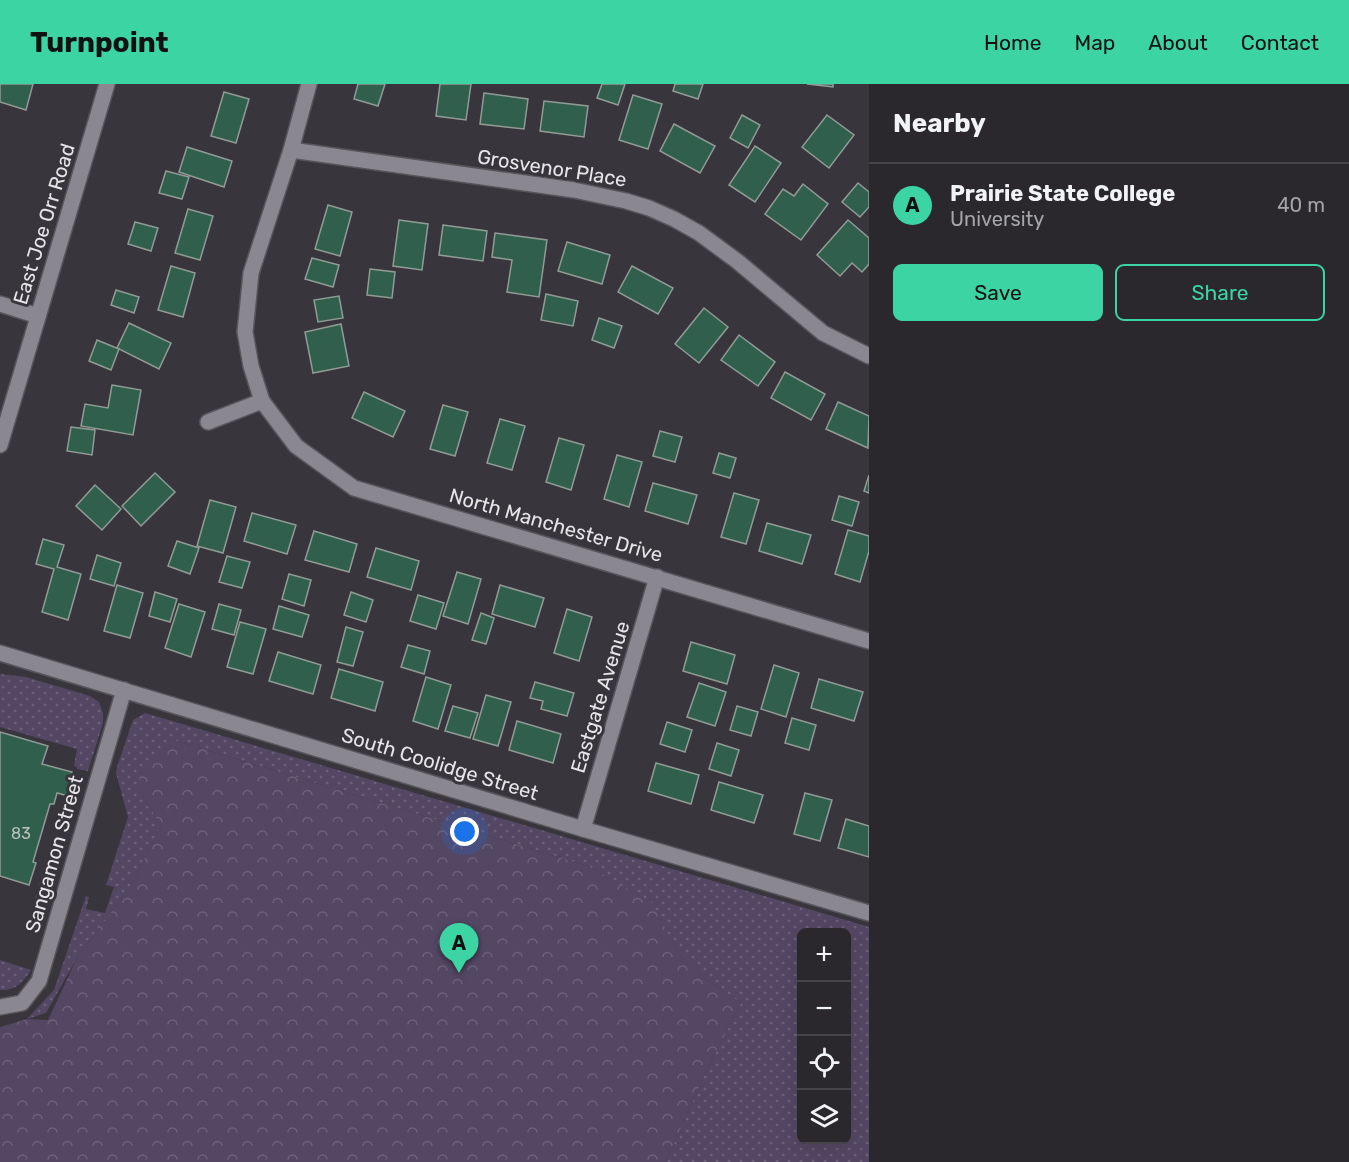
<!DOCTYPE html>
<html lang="en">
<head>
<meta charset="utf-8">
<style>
	body { margin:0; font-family:Rubik,sans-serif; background:#363439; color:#f1f3f6 }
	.controls { position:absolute; right:18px; bottom:18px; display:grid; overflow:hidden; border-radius:9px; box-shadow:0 6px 24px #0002 }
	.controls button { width:54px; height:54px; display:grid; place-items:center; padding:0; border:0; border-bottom:2px solid #464449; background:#2a282d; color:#f1f3f6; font:30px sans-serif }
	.you { position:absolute; left:465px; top:748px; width:21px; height:21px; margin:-15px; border:4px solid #fff; border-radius:50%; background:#1a73e8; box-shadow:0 0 0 9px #1a73e833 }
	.badge { display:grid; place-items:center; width:39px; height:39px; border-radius:50%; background:#3dd4a3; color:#111; font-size:20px; font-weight:700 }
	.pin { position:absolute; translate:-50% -50px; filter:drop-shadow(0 2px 3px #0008) }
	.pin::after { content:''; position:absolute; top:32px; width:21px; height:18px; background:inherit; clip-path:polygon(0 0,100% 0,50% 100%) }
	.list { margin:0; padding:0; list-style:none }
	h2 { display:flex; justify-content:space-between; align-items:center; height:78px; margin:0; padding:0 24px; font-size:26px }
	h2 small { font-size:20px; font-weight:400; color:#a5a6aa }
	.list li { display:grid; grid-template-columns:39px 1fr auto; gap:18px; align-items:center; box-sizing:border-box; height:84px; padding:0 24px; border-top:2px solid #464449 }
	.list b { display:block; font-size:22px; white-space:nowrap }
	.list p { margin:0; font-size:20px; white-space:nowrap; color:#a5a6aa }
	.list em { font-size:20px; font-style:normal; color:#a5a6aa }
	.actions { display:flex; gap:12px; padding:18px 24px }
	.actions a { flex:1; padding:14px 0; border:2px solid #3dd4a3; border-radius:9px; text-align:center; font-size:21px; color:#3dd4a3 }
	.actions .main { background:#3dd4a3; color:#111 }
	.icon { flex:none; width:33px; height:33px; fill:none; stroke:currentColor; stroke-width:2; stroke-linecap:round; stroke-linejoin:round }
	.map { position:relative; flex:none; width:869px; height:1078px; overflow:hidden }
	header { display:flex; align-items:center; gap:36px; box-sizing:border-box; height:84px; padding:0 30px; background:#3dd4a3; color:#111 }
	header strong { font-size:28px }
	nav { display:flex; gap:33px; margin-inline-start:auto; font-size:21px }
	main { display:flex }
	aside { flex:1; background:#2a282d }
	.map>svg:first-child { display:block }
</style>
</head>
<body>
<header>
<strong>Turnpoint</strong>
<nav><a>Home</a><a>Map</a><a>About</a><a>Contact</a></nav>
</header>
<main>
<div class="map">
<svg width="869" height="1078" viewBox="0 0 869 1078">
	<defs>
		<pattern id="grass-dots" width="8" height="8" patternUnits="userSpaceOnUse" patternTransform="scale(1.5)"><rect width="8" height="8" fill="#544764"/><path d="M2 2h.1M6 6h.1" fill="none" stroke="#6d617a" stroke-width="1.8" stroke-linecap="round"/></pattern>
		<pattern id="forest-crowns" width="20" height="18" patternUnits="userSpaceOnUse" patternTransform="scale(1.5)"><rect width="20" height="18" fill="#544764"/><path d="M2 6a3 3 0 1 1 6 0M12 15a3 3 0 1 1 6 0" fill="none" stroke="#6d617a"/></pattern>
	</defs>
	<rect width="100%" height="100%" fill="#38353c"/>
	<g fill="url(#grass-dots)" fill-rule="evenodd">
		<polygon points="0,590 26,593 90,612 99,618 103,629 103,639 88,687 77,685 77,683 74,682 77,665 0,643"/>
		<path d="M145,629l724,214v235h-203l37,-84 38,-75 -34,-23 -28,-26 -28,-51 -63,-37 -414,-126 -34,51 21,35 -31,61 -53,71 -31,55 -19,6 27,-29 32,-94 3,1 -3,12 19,4 9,-26 -8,-2 22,-68 -12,-44 1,-6 16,-47zM802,848h44v208h-44z"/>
		<path d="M44,784c11,11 11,26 3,39l-13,-4z"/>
		<path d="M0,876l31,10c-8,12 -15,21 -31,20z"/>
	</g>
	<polygon fill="url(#forest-crowns)" points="174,656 588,782 652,819 679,870 707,896 741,919 703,994 666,1078 0,1078 0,943 27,935 48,936 77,874 130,803 161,742 140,707 139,689"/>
	<g fill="#315f4d" stroke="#919b96" stroke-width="1.5">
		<polygon points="0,0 33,0 26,26 0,18"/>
		<polygon points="358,0 385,0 378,22 354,15"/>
		<polygon points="440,0 471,0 466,36 436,32"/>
		<polygon points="602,0 625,0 618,21 597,14"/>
		<polygon points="675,0 703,0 698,15 673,7"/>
		<polygon points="807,0 833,0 833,3"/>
		<polygon points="224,8 249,15 236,59 211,52"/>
		<polygon points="484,9 528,15 524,45 480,40"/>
		<polygon points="633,11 662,20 648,65 619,56"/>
		<polygon points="544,17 588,22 584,53 540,47"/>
		<polygon points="742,31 760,41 748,64 730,54"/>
		<polygon points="827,31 854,51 829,84 802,63"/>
		<polygon points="674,40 715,62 700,89 660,67"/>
		<polygon points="755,62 781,79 755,118 729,101"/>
		<polygon points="187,63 232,77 224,103 179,88"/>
		<polygon points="166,87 189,93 182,115 159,109"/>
		<polygon points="858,99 869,108 869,123 860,133 842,118"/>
		<polygon points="803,100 828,120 801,156 765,130 783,105 794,112"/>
		<polygon points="328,121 352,128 340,172 315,165"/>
		<polygon points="188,125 213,132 200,176 175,169"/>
		<polygon points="399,136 428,140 422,186 393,182"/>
		<polygon points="848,136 869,154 869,180 862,188 852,179 840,192 817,171"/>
		<polygon points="135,138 158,144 151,167 128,160"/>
		<polygon points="443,141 487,147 483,177 439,171"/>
		<polygon points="495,149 547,156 539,213 507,208 512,176 492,173"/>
		<polygon points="567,158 610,171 602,200 558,187"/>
		<polygon points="312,174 339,181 333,203 305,195"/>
		<polygon points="171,182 195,189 183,233 158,226"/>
		<polygon points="632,182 673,204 658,230 618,208"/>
		<polygon points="370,185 395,188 392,214 367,211"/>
		<polygon points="116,206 139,213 134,229 111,221"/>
		<polygon points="546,210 578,217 573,242 541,236"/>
		<polygon points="339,212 343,234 318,238 314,216"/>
		<polygon points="704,224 728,243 699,279 675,260"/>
		<polygon points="599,234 622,242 614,264 592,256"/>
		<polygon points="129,239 171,259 159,285 117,264"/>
		<polygon points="341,240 349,282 313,289 305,248"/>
		<polygon points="739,251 775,278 758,302 721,276"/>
		<polygon points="97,256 119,265 111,286 89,277"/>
		<polygon points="785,288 825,310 811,336 771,314"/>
		<polygon points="112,301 141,306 133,351 81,342 85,320 108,324"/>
		<polygon points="364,308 405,327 393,353 352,334"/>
		<polygon points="838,318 869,332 868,364 826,345"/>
		<polygon points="443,321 468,328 455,372 430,365"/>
		<polygon points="500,335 525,342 512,386 487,379"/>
		<polygon points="71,343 95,346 92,371 67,367"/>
		<polygon points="660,347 682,353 675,378 653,372"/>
		<polygon points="559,354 584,361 571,406 546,398"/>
		<polygon points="719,369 736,374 730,394 713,389"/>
		<polygon points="617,371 642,378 629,423 604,415"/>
		<polygon points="155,389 175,408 141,442 122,422"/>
		<polygon points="869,391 869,409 864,407"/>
		<polygon points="653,399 697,411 688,440 645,427"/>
		<polygon points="95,401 121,425 102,446 76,422"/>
		<polygon points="734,409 759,416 746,460 721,453"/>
		<polygon points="839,412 859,418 852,442 832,436"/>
		<polygon points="210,416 236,423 223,469 197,462"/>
		<polygon points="252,429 296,441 287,470 244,457"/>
		<polygon points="767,439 811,451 802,480 759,467"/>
		<polygon points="848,446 869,452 869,467 860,498 835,490"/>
		<polygon points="314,447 357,460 349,488 305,476"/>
		<polygon points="43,455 64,461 57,483 81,490 68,536 42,528 54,485 36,480"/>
		<polygon points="177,457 199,464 190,490 168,482"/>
		<polygon points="376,464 419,477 411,506 367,493"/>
		<polygon points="97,471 121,479 114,502 90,495"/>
		<polygon points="227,472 250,478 242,504 219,498"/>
		<polygon points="457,488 481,495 468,540 443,532"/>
		<polygon points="289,490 311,496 304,522 282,515"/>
		<polygon points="117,501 143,509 130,554 104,547"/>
		<polygon points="500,501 544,514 535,543 492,530"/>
		<polygon points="155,508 177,515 170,538 149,532"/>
		<polygon points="351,508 373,516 366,538 344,531"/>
		<polygon points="418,511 444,519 436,545 410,537"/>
		<polygon points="179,520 205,528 191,573 165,564"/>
		<polygon points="219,520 241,526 234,551 212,545"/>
		<polygon points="279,522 309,531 302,553 273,545"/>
		<polygon points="567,525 592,533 579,577 554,569"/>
		<polygon points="481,529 494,534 486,560 472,556"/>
		<polygon points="240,538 266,545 253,590 227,583"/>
		<polygon points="346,543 363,548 353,582 337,578"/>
		<polygon points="691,558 735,571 727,600 683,587"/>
		<polygon points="408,561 430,567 424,590 401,583"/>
		<polygon points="278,568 321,581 313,610 269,597"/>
		<polygon points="774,581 799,589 786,633 761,625"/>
		<polygon points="339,585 383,598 375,627 331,614"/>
		<polygon points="426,593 451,601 438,645 413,637"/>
		<polygon points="819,595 863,608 854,637 811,624"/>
		<polygon points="535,598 574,609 567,632 541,625 543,617 530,614"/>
		<polygon points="699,599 726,608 715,642 687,633"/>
		<polygon points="486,611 511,618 498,662 473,655"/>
		<polygon points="453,622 478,629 470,654 445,647"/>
		<polygon points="737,622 758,628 751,652 730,646"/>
		<polygon points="792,634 816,641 809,666 785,659"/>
		<polygon points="517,637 561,650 553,679 509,666"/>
		<polygon points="667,638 692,646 685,668 660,660"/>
		<polygon points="0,648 48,662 42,680 72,688 70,695 77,697 72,713 57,709 54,720 50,720 33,778 36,779 29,801 0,792"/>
		<polygon points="717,659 739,666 731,692 709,685"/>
		<polygon points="656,679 699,691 691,720 648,707"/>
		<polygon points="719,698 763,711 754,739 711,726"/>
		<polygon points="805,709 832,716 820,757 794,750"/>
		<polygon points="846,735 869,742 869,773 838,764"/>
	</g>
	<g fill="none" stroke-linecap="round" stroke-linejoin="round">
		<g stroke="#57545a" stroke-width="18">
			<g id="minor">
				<polyline points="309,0 291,66 251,189 245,248 251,282 262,317 296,362 354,404 869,557"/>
				<polyline points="291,66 574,106 626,117 649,124 674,135 699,149 737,177 823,249 869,272"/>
				<polyline points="0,220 38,232"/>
				<polyline points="208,338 262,317"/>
				<polyline points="0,361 107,0"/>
				<polyline points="0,569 583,745 869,829"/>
				<polyline points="583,745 657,493"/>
				<polyline points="0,923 22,919 39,897 124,606"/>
			</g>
		</g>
		<use href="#minor" stroke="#8b8790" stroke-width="15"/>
	</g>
	<g text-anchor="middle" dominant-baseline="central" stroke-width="6" stroke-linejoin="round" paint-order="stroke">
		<g font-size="16" fill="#bac4c2">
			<text x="21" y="749">83</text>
		</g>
		<g font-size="20" fill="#e7e5e9" stroke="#38353c">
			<text transform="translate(552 84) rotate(9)">Grosvenor Place</text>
			<text transform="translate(44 140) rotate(-73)">East Joe Orr Road</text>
			<text transform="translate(556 441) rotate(16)">North Manchester Drive</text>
			<text transform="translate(600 613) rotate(-73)">Eastgate Avenue</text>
			<text transform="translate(440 680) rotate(17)">South Coolidge Street</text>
			<text transform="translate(54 770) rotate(-74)">Sangamon Street</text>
		</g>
	</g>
</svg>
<div class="controls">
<button>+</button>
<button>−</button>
<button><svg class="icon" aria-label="locate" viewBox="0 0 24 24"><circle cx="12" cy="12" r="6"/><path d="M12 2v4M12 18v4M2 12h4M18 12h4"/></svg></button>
<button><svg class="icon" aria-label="layers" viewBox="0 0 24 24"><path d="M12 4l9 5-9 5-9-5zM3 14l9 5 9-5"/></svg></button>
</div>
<div class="you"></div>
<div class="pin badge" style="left:459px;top:889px">A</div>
</div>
<aside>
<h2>Nearby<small></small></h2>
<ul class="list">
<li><span class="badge">A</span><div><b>Prairie State College</b><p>University</p></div><em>40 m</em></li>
</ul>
<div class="actions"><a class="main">Save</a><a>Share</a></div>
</aside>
</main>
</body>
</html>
